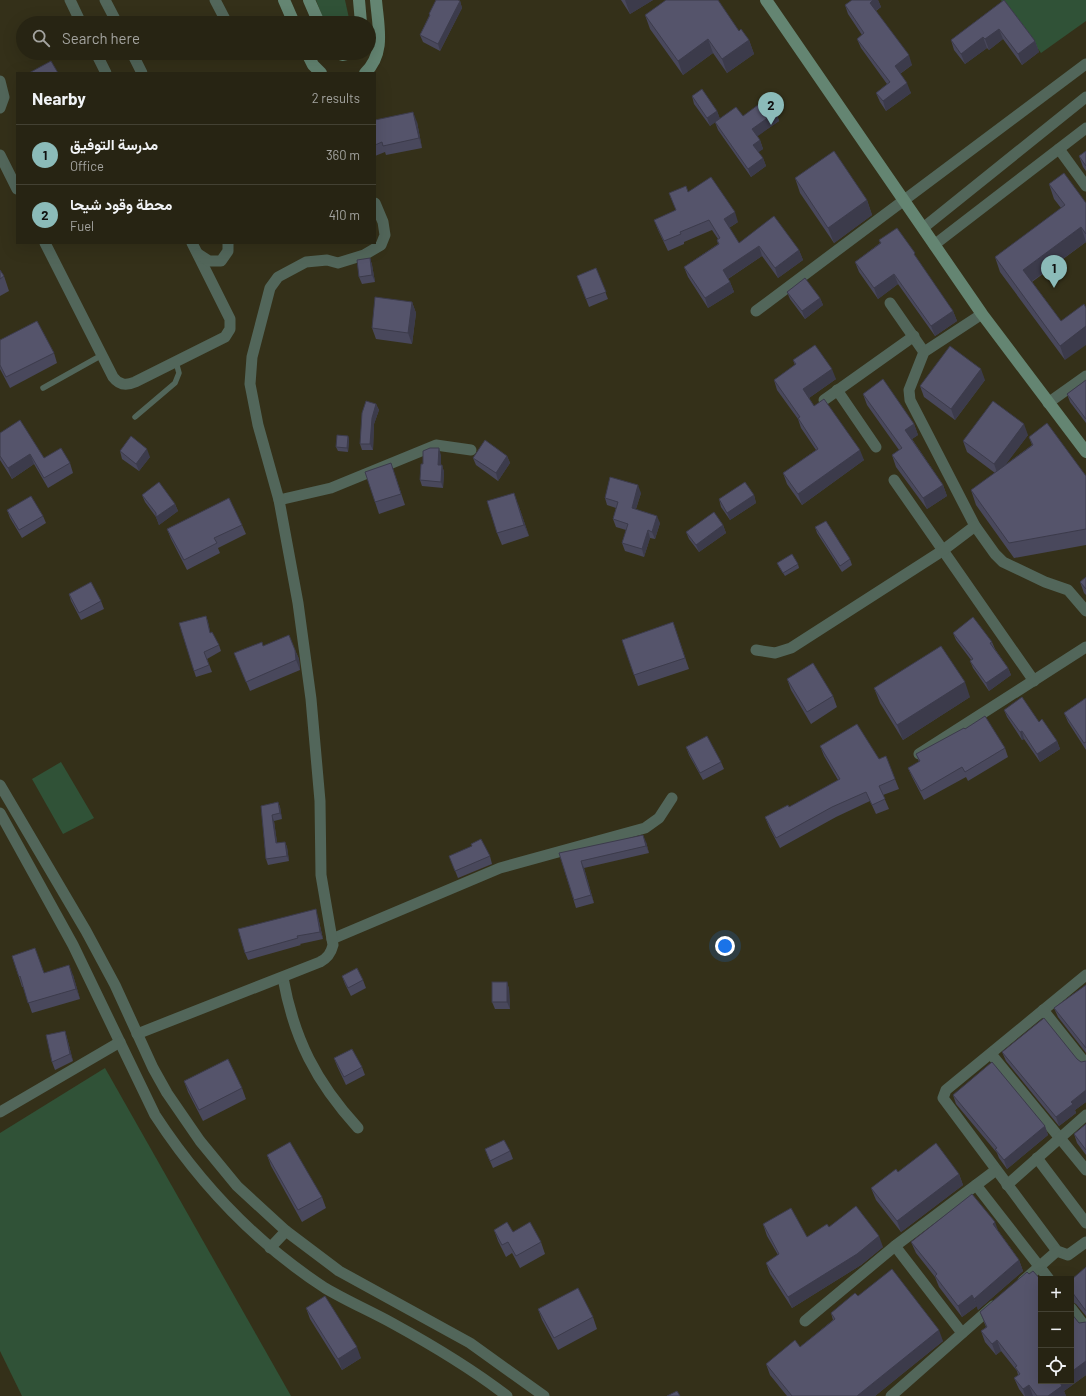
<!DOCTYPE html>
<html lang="en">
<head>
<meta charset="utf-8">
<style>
	body { margin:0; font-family:Barlow,Vazirmatn,sans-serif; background:#333021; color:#f1f3f6 }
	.controls { position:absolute; right:12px; bottom:12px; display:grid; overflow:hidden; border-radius:0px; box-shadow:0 4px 16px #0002 }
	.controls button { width:36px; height:36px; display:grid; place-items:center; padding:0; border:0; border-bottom:1px solid #434133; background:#272413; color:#f1f3f6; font:20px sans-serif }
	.you { position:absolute; left:725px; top:946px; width:14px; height:14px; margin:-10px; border:3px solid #fff; border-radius:50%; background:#1a73e8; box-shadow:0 0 0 6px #1a73e833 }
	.badge { display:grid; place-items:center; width:26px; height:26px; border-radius:50%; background:#8bbbb9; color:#111; font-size:13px; font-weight:700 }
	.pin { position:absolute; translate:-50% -33px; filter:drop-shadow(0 1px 2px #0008) }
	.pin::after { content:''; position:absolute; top:21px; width:14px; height:12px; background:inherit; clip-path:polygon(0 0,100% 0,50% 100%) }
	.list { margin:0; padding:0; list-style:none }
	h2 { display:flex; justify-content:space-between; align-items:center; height:52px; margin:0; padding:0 16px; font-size:17px }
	h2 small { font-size:13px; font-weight:400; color:#a4a4a0 }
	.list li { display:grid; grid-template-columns:26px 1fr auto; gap:12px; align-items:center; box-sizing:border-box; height:60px; padding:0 16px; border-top:1px solid #434133 }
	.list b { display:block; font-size:15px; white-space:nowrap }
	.list p { margin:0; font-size:13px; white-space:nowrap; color:#a4a4a0 }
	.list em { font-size:13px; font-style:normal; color:#a4a4a0 }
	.icon { flex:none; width:22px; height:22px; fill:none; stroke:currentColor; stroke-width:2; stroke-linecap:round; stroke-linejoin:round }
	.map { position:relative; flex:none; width:1086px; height:1396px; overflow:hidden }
	.search { position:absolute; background:#272413; box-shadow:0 4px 16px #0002; left:16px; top:16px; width:360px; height:44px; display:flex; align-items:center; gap:10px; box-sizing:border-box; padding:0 14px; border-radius:22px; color:#a4a4a0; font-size:15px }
	.panel { position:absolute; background:#272413; box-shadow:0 4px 16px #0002; left:16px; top:72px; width:360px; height:172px; border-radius:0px }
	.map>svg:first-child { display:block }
</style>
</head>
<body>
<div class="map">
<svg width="1086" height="1396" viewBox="0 0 1086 1396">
	<rect width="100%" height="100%" fill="#343019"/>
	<g fill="#305237">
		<polygon points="316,0 345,0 350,23 325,23"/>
		<polygon points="1001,0 1086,0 1086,21 1041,53"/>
		<polygon points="61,762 94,818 63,834 32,779"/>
		<polygon points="105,1068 291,1396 22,1396 0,1351 0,1133"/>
	</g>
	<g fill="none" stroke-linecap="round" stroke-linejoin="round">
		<g stroke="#52665a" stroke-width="5.5">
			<polyline points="43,388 102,355"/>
			<polyline points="135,417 175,383 179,373 176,362"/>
		</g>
		<g stroke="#52665a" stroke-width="11">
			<polyline points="70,0 81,23"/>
			<polyline points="105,0 117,23"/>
			<polyline points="215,0 227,23"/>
			<polyline points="96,53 106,73"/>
			<polyline points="132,53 142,73"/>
			<polyline points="0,81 4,97 0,108"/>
			<polyline points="1059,149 1086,186"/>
			<polyline points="0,155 17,189"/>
			<polyline points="923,228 1086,97"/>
			<path d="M45,243l68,134c6,8 13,9 22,5l90,-45 5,-8v-10l-38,-76"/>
			<polyline points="934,245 1086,128"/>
			<polyline points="198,254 209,261 221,261 228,251 228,243"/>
			<polyline points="890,303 924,352"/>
			<polyline points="756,311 1086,64"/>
			<polyline points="982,314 924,352 909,390 910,400 975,526 995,554 1003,562 1045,582 1068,590 1086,611"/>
			<polyline points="837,390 876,447"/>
			<polyline points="824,400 914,336"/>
			<polyline points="1048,403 1086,376"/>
			<polyline points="894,480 1034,681"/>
			<polyline points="279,500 331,488 436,445 471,450"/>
			<polyline points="756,650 775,653 791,648 942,551 975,526"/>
			<polyline points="919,754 1086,647"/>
			<polyline points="0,785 86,931 115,985 153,1068 167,1093 200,1141 237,1186 286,1231 339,1271 470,1343 544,1396"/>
			<path d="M0,813l73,132 82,170c45,69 101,128 170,173 22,13 45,23 67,35 40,22 79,45 115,73"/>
			<polyline points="332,939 500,868 645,828 659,818 672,798"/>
			<polyline points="1086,975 946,1090 943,1098 1057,1251 1068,1255 1086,1242"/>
			<path d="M283,978c11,61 33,104 75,150"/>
			<polyline points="1043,1010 1086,1064"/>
			<path d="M137,1034l183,-72c8,-4 11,-9 13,-17l-12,-70 -1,-74 -9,-102 -13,-96 -19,-103 -21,-75 -8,-41 2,-27 18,-69 8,-11 28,-15 21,-2 11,3 26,-8 17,-10 4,-10 -2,-13 -8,-19"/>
			<polyline points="991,1054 1086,1170"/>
			<polyline points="0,1112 120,1042"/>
			<polyline points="1037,1158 1086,1223"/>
			<polyline points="976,1185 1049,1279"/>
			<polyline points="1007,1185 1086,1115"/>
			<polyline points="895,1246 962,1333"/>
			<polyline points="270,1248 286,1231"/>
			<polyline points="1023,1281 1057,1251"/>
			<polyline points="1071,1308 1086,1328"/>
			<polyline points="805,1321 895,1246 996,1170"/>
			<polyline points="891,1396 993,1306"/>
		</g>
		<g stroke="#648572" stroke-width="12">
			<polyline points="284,0 294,23"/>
			<polyline points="309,0 319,23"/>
			<polyline points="359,0 361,23"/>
			<polyline points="766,0 982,314 1086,452"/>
			<polyline points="307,53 313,65 321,73"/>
			<polyline points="336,53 343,55 352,53"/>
			<path d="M365,73c21,-20 13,-47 11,-73"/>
		</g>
	</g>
	<g fill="#49485c">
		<polygon points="621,0 653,0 630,14"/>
		<polygon points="852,0 878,0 881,7 876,11 912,65 900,74 911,93 886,111 880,102 876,93 887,84 861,48 857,39 862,35 848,14 845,5"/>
		<polygon points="1004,0 1035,41 1039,52 1022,65 1003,39 989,50 987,48 965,64 954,50 951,40"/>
		<polygon points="460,1 462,8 440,51 423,42 420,35 429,16 429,14"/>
		<polygon points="645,15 739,31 749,40 754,54 727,73 713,53 683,75 650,29"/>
		<polygon points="692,96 717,111 720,119 776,112 779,121 757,136 760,140 763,149 758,152 763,158 766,166 751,177 718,130 715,122 710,126 694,104"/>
		<polygon points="375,120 417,122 422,148 386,155 385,152 375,156"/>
		<polygon points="1086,151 1086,171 1083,167 1079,156"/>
		<polygon points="795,178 867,200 872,215 834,243 800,193"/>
		<polygon points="1049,184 1086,203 1086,242 1032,282 1061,321 1065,360 1000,272 995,257 1061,208 1054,199"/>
		<polygon points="688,192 738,222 729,228 739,243 799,250 803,260 778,278 762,256 728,279 730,282 734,292 708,308 688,277 684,267 718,244 717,240 718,239 712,230 684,242 684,244 668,251 658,230 654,220 676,210 669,193"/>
		<polygon points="879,240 917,260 953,311 957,321 935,336 898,284 878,299 859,272 855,262 880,243"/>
		<polygon points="370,258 372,265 375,282 362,284 359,277"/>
		<polygon points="596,268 608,299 589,307 577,276"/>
		<polygon points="0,270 4,276 9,291 0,296"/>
		<polygon points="787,292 820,298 823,305 805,319 790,299"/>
		<polygon points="412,302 416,313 412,344 376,339 372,328"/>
		<polygon points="0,340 54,353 57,363 10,388 0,369"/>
		<polygon points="793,360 836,379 809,398 814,406 864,460 802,505 787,484 783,473 816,450 801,428 798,419 777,390 774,380 795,365"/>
		<polygon points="985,380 955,420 924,397 920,386"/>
		<polygon points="1086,380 1086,423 1070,402 1067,394"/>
		<polygon points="863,394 914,424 918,435 912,439 943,485 947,496 927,509 896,467 892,455 899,450 867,405"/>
		<polygon points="376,404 379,410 374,424 373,450 362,450 360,444"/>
		<polygon points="0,433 44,458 70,463 73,473 48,488 34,464 12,479 0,460"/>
		<polygon points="1028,435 1005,465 1032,445 1029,437 1086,476 1086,545 1014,558 976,505 971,490 995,473 967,452 963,441"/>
		<polygon points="348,436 349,440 348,452 338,451 336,447"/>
		<polygon points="120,451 150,457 139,471 122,459"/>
		<polygon points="441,455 441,465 442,465 444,472 443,488 422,486 420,480 423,464"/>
		<polygon points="507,456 510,463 498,481 476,465 473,458"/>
		<polygon points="395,475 405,505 379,514 375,502"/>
		<polygon points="641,493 636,509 660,523 655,539 650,538 644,557 625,551 622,543 626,530 616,527 613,519 616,508 607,505 605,498"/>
		<polygon points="142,495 175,504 178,511 159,525 156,517 145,502"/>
		<polygon points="754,495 756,503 730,520 721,507 719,499"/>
		<polygon points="518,504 529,536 502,545 497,533"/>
		<polygon points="7,510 43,516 46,523 22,538 10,518"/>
		<polygon points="242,525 246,534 218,548 220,553 187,570 171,539 167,529"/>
		<polygon points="723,525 726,533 699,552 689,539 686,532"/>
		<polygon points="815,527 850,559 852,565 842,572 817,533"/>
		<polygon points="777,563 798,564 799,568 785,576 779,567"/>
		<polygon points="1086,577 1086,595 1084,593 1080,582"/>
		<polygon points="69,594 101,601 104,609 81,620 71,601"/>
		<polygon points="206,616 208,622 210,633 219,645 221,651 207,659 212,672 196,677 194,671"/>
		<polygon points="673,622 689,669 638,686 622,640"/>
		<polygon points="953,633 992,642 995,649 1008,668 1011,675 989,691 973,668 970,661 971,660 956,640"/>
		<polygon points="295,650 299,659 300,670 250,691 234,653"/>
		<polygon points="787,679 833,696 837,707 811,724 791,690"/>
		<polygon points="874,688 970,697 903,740 880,703"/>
		<polygon points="1086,698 1086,750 1068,722 1064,713"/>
		<polygon points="1004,710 1039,722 1057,741 1060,749 1040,762 1024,739 1022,740 1007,717"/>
		<polygon points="965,729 1005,748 1008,757 968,781 966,777 924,800 912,777 908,768 919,762 916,754"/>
		<polygon points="820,746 879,759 895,779 899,789 883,795 889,809 876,814 870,801 836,817 780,848 769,827 765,817 789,807 838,780 824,756"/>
		<polygon points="686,747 721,762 724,769 703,780 689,755"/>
		<polygon points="278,802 280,807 282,819 274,821 277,843 285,842 287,847 289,861 268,865 266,859 261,806"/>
		<polygon points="646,842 649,853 584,868 594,903 576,908 559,853"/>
		<polygon points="449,856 490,856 492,864 458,878"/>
		<polygon points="318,917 323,939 300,944 301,945 248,960 245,953"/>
		<polygon points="12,956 44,973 73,975 80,999 32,1013 23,987 22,987"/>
		<polygon points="342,976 363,980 366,988 351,996 345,984"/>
		<polygon points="507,982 509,989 510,1009 495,1009 492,1002"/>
		<polygon points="1086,985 1086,1053 1058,1017 1054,1008"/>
		<polygon points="65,1031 67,1038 73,1061 55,1070 52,1062"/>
		<polygon points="1002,1052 1077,1059 1081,1062 1086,1061 1086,1102 1075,1110 1076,1113 1059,1126 1006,1061"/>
		<polygon points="334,1058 362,1067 365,1075 346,1085 337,1066"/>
		<polygon points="184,1081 242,1088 246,1099 203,1121 188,1092"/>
		<polygon points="953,1095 1045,1126 1048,1135 1007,1169 999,1158 997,1153 956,1104"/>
		<polygon points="1086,1124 1086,1155 1077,1143 1074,1134"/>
		<polygon points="485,1149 510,1151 513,1159 493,1168 488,1157"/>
		<polygon points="267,1155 322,1197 326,1208 302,1222 271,1166"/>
		<polygon points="898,1172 959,1174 963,1185 901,1232 876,1200 871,1188"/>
		<polygon points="763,1224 807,1237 829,1227 883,1247 861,1265 792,1308 770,1274 766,1263 778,1255 767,1236"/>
		<polygon points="494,1230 513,1232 541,1242 545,1254 520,1268 512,1253 506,1257 498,1241"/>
		<polygon points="999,1232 1019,1260 1023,1271 978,1310 977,1306 962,1317 939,1287 935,1277 916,1253 911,1242"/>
		<polygon points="1086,1267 1086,1316 1076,1304 1071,1301 1071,1280"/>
		<polygon points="1029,1274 1041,1381 1079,1323 1086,1322 1086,1375 1064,1391 1066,1396 1024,1396 1019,1389 1014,1378 1018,1375 1017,1371 1001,1351 996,1355 985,1342 981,1331 986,1327 980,1312"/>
		<polygon points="858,1296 943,1341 875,1396 787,1396 770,1375 766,1364 800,1347 833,1320 831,1313"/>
		<polygon points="306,1308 361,1358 342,1370 310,1319"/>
		<polygon points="538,1309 593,1317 597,1329 558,1350 542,1320"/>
	</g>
	<g fill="#3c3b4b">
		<polygon points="625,0 653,0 630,14"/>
		<polygon points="873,0 878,0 881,7 873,12 870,3"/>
		<polygon points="460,1 462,8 440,51 438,44"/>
		<polygon points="999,29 1003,39 989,50 985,39"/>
		<polygon points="983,37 987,48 965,64 961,54"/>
		<polygon points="708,39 713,53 683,75 678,61"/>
		<polygon points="749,40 754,54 727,73 722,59"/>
		<polygon points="1035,41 1039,52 1022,65 1018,54"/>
		<polygon points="909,55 912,65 898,75 895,66"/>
		<polygon points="907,83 911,93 886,111 883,101"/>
		<polygon points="717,111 720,119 710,126 707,118"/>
		<polygon points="413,112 417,122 422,148 419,138"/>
		<polygon points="776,112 779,121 755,138 752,129"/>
		<polygon points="760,140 763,149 756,154 753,145"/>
		<polygon points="763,158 766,166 751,177 748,169"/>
		<polygon points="867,200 872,215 834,243 828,228"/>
		<polygon points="735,212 738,222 727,229 724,219"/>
		<polygon points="1081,227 1086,242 1028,284 1023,270"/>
		<polygon points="759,246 762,256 726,280 723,270"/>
		<polygon points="799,250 803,260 778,278 775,268"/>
		<polygon points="370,258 372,265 375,282 372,275"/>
		<polygon points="894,274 898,284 878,299 874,288"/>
		<polygon points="730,282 734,292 708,308 705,298"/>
		<polygon points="820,298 823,305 805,319 802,311"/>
		<polygon points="412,302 416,313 412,344 408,333"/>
		<polygon points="953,311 957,321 935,336 931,326"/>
		<polygon points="1086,326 1086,345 1065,360 1060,346"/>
		<polygon points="832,369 836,379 806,400 803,389"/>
		<polygon points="981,369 985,380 955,420 951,409"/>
		<polygon points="376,404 379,410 374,424 373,450 370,444 372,418"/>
		<polygon points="914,424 918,435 909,441 905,430"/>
		<polygon points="1024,424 1028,435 998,475 994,464"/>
		<polygon points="348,436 349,440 348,452 347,448"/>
		<polygon points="439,448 441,455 441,471 438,465"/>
		<polygon points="147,449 150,457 139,471 136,464"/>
		<polygon points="860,450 864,460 802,505 798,494"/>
		<polygon points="30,454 34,464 12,479 8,468"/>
		<polygon points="507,456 510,463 498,481 496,473"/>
		<polygon points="442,465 444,472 443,488 441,482"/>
		<polygon points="638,485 641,493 634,515 632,508"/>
		<polygon points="943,485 947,496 927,509 923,498"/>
		<polygon points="514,493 518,504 529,536 524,525"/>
		<polygon points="754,495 756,503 730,520 727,513"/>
		<polygon points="175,504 178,511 159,525 156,517"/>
		<polygon points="657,516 660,523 655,539 652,532"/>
		<polygon points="723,525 726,533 699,552 696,545"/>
		<polygon points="648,530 650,538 644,557 642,549"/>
		<polygon points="206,616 208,622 212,640 210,633"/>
		<polygon points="295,650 299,659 300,670 296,660"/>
		<polygon points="1008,668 1011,675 989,691 986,683"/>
		<polygon points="965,682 970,697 903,740 897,725"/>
		<polygon points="1022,731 1024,739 1022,740 1020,732"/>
		<polygon points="1057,741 1060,749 1040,762 1037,754"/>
		<polygon points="278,802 280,807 282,819 280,813"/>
		<polygon points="272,815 274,821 278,849 276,843"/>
		<polygon points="643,835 646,842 649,853 646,846"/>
		<polygon points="285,842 287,847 289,861 287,856"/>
		<polygon points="581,861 584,868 594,903 591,895"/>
		<polygon points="316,909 318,917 323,939 320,932"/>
		<polygon points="69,965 73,975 80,999 76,989"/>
		<polygon points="507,982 509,989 510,1009 507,1002"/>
		<polygon points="65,1031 67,1038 73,1061 70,1054"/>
		<polygon points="1086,1090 1086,1102 1075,1110 1076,1113 1059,1126 1056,1117 1071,1102"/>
		<polygon points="1045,1126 1048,1135 1007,1169 1004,1160"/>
		<polygon points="959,1174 963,1185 901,1232 897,1221"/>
		<polygon points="995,1222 999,1233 993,1224"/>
		<polygon points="879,1236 883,1247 861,1265 792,1308 788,1297"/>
		<polygon points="1019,1260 1023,1271 978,1310 974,1299"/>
		<polygon points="972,1295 977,1306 962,1317 958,1306"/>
		<polygon points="939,1330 943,1341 875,1396 857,1396"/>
		<polygon points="997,1340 1001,1351 996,1355 992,1344"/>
		<polygon points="357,1347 361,1358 342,1370 338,1359"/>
		<polygon points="1086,1361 1086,1375 1064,1391 1066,1396 1048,1396 1059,1381 1071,1381 1071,1372"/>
		<polygon points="1029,1385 1033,1396 1025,1396 1023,1389"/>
	</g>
	<g fill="#55546b" stroke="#3c3b4b">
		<polygon points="436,0 458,0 460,1 438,44 420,35 430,15 429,14"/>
		<polygon points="666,0 718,0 739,31 741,29 749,40 722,59 708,39 678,61 645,15"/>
		<polygon points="852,0 873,0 870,3 909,55 895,66 907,83 883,101 876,93 890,82 857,39 864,33 845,5"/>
		<polygon points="1004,0 1035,41 1018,54 999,29 985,39 983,37 961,54 951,40"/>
		<polygon points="51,61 58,73 29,73"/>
		<polygon points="702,89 717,111 707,118 692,96"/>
		<polygon points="766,99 776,112 752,129 760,140 753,145 763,158 748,169 715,122 736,107 743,116"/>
		<polygon points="413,112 419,138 383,146 382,142 375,145 375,120"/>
		<polygon points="834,151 867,200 828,228 795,178"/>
		<polygon points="1086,151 1086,166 1079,156"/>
		<polygon points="1064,173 1086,203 1086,234 1081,227 1023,270 1061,321 1084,304 1086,308 1086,326 1060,346 995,257 1065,205 1049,184"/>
		<polygon points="711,177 735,212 724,219 739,243 774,216 799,250 775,268 759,246 723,270 730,282 705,298 684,267 719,244 717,240 720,238 709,220 680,232 681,234 664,241 654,220 676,210 669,193 686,186 688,192"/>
		<polygon points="897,228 915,253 914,254 953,311 931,326 894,274 874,288 855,262 881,243 879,240"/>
		<polygon points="370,258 372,275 359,277 357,260"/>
		<polygon points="596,268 606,292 586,299 577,276"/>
		<polygon points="0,270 4,276 0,279"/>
		<polygon points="805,278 820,298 802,311 787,292"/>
		<polygon points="375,297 412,302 408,333 372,328"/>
		<polygon points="37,321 54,353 6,377 0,365 0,340"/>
		<polygon points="815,345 832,369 803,389 814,406 824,399 860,450 798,494 783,473 818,449 798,418 800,417 774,380 796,364 793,360"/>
		<polygon points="950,346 981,369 951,409 920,386"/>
		<polygon points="883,379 914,424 905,430 943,485 923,498 892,455 902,448 863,394"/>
		<polygon points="1086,380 1086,419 1067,394"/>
		<polygon points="366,401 376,404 372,418 370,444 360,444 362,413"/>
		<polygon points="993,401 1024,424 994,464 963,441"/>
		<polygon points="20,420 44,458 61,448 70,463 44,478 30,454 8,468 0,456 0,433"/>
		<polygon points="1047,423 1086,476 1086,529 1009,543 971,490 1033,445 1029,437"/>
		<polygon points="337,435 348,436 347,448 336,447"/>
		<polygon points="131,436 147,449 136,464 120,451"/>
		<polygon points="485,440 507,456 496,473 473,458"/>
		<polygon points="430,448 439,448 438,465 442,465 441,482 420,480 421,464 423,464 423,451"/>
		<polygon points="391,463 401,494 375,502 365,472"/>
		<polygon points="610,477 638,485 632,508 657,516 652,532 648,530 642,549 622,543 628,524 613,519 618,502 605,498"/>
		<polygon points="159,482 175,504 156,517 156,513 142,495"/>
		<polygon points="745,482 754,495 727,513 719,499"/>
		<polygon points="514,493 524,525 497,533 487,501"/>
		<polygon points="31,496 43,516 19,530 7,510"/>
		<polygon points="229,498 242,525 214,538 217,543 184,560 167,529"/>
		<polygon points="714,512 723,525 696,545 686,532"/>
		<polygon points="826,521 850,559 840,566 815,527"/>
		<polygon points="792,554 798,564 783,573 777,563"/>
		<polygon points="1086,577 1086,589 1080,582"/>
		<polygon points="91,582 101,601 79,613 69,594"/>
		<polygon points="206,616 210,633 212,632 219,645 204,652 209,665 194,671 179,623"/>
		<polygon points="973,617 992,642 990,643 1008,668 986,683 970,661 973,659 953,633"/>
		<polygon points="673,622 685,658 634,675 622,640"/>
		<polygon points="289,635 295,650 296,660 246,682 234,653 262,642 263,646"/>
		<polygon points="941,646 965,682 897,725 874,688"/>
		<polygon points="813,663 833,696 807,712 787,679"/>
		<polygon points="1022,697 1039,722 1042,719 1057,741 1037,754 1022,731 1020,732 1004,710"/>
		<polygon points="1086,698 1086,742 1084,743 1064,713"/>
		<polygon points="985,716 1005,748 965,772 962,767 921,791 908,768 920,761 916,754 964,728 965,729"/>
		<polygon points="857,724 879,759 886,756 895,779 879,786 885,799 872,805 866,792 832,807 776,838 765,817 788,805 789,807 840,779 820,746"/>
		<polygon points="707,736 721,762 700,773 686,747"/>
		<polygon points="278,802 280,813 272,815 276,843 285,842 287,856 266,859 261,806"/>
		<polygon points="643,835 646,846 581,861 591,895 574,900 559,853"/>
		<polygon points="481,839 490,856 455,871 449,856 472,846 471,844"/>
		<polygon points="316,909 320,932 297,936 298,938 245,953 238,929"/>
		<polygon points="35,948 44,973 69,965 76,989 28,1003 20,976 19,977 12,956"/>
		<polygon points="357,968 363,980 348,988 342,976"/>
		<rect x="492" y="982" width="15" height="20"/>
		<polygon points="1086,985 1086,1048 1054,1008"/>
		<polygon points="1044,1018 1077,1059 1081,1062 1086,1061 1086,1090 1071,1102 1073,1104 1056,1117 1002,1052"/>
		<polygon points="65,1031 70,1054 52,1062 46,1035"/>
		<polygon points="352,1049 362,1067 344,1077 334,1058"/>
		<polygon points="228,1059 242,1088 199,1110 184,1081"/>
		<polygon points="992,1062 1045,1126 1004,1160 995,1149 997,1148 953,1095"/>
		<polygon points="1086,1124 1086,1150 1074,1134"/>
		<polygon points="504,1140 510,1151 490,1161 485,1149"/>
		<polygon points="290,1142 322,1197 298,1210 267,1155"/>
		<polygon points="936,1143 959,1174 897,1221 871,1188 896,1169 898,1172"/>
		<polygon points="972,1194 995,1222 993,1224 1019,1260 974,1299 972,1295 958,1306 935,1276 937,1274 911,1242"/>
		<polygon points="856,1206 879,1236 857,1254 788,1297 766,1263 779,1254 763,1224 791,1208 807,1237 827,1224 829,1227"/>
		<polygon points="507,1222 513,1232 530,1222 541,1242 516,1256 508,1242 502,1245 494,1230"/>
		<polygon points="1086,1267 1086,1311 1072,1292 1071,1292 1071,1280"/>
		<polygon points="892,1269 939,1330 857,1396 792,1396 766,1364 795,1340 800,1347 835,1319 831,1313 855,1293 858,1296"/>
		<polygon points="1033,1271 1041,1280 1041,1381 1059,1381 1062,1386 1048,1396 1037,1396 1029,1385 1023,1389 1014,1378 1020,1374 1015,1367 1017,1366 997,1340 992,1344 981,1331 987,1327 980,1312 1027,1272 1029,1274"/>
		<polygon points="578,1288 593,1317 554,1338 538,1309"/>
		<polygon points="325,1296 357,1347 338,1359 306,1308"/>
		<polygon points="1071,1313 1079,1323 1086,1322 1086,1361 1071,1372"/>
		<polygon points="677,1391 680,1396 667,1396"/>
	</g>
</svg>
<div class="controls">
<button>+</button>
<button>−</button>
<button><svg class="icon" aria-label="locate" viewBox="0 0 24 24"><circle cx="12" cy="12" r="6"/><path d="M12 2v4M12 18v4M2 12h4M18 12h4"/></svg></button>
</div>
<div class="you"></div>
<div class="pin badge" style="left:1054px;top:288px">1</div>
<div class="pin badge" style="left:771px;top:125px">2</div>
<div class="search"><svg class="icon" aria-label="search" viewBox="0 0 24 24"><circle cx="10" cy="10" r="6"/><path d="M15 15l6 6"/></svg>Search here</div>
<section class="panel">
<h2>Nearby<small>2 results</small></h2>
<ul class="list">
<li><span class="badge">1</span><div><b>مدرسة التوفيق</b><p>Office</p></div><em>360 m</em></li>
<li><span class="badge">2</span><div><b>محطة وقود شيحا</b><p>Fuel</p></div><em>410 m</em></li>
</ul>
</section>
</div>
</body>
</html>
